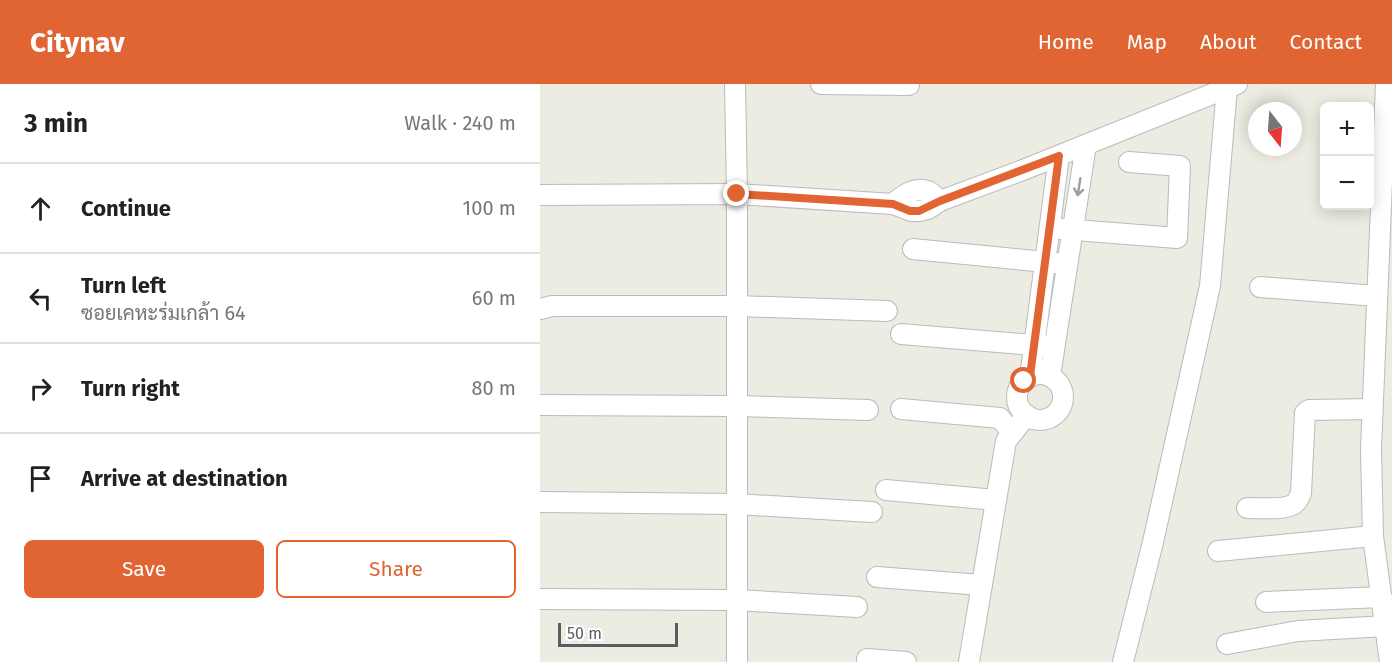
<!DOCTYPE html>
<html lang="en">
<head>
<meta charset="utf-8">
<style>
	body { margin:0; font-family:"Fira Sans",Sarabun,sans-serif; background:#f2f2f2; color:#222 }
	.controls { position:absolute; right:18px; top:18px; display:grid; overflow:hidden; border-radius:9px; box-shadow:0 3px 15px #0003 }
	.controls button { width:54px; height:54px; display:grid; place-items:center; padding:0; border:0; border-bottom:2px solid #e0e0e0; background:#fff; color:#222; font:30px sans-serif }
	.compass { position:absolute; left:708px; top:18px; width:54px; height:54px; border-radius:50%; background:#fff; box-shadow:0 3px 15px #0003; rotate:163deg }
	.scale { position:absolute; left:18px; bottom:15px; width:120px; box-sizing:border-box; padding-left:6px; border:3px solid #5a5c62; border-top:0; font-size:16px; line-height:21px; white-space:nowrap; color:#5a5c62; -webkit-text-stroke:4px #fff; paint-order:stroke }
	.stop { position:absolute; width:18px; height:18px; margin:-14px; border:4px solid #e16533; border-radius:50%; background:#fff }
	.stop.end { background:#e16533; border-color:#fff; box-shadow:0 2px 6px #0008 }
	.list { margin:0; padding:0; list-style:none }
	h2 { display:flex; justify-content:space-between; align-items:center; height:78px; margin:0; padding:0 24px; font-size:26px }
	h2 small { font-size:20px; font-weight:400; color:#767676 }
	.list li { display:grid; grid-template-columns:39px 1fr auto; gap:18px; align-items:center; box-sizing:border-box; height:90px; padding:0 24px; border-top:2px solid #e0e0e0 }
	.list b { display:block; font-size:22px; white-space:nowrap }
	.list p { margin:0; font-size:20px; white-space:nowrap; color:#767676 }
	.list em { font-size:20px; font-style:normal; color:#767676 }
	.actions { display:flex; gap:12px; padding:18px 24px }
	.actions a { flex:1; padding:14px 0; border:2px solid #e16533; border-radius:9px; text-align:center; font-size:21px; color:#e16533 }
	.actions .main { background:#e16533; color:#fff }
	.icon { flex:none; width:33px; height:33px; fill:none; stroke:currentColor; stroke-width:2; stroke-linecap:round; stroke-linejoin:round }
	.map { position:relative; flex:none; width:852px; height:578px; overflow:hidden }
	header { display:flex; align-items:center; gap:36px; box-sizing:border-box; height:84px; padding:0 30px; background:#e16533; color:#fff }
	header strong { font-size:28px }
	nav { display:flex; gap:33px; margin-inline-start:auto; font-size:21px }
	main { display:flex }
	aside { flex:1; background:#fff }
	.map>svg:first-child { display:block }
</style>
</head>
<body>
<header>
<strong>Citynav</strong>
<nav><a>Home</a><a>Map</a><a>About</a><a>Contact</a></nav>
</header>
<main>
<aside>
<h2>3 min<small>Walk · 240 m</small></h2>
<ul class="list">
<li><svg class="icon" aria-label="ahead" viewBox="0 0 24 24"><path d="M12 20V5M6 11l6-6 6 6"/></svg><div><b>Continue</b></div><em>100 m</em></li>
<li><svg class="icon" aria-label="left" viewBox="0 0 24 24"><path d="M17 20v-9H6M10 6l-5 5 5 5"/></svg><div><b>Turn left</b><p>ซอยเคหะร่มเกล้า 64</p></div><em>60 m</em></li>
<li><svg class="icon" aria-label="right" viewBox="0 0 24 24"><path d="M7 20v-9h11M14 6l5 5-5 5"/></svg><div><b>Turn right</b></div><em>80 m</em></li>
<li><svg class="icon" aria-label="arrive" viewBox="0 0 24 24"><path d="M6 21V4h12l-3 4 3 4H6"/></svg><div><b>Arrive at destination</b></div></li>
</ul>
<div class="actions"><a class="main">Save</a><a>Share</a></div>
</aside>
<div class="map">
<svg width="852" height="578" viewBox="0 0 852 578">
	<rect width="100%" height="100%" fill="#ecece2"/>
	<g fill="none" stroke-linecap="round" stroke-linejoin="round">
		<g stroke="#babac0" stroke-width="22">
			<g id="minor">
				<polyline points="195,0 197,110 197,578"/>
				<polyline points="281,0 369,1"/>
				<polyline points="846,0 831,365 833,452 850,578"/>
				<polyline points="0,111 197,110 353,120 371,127 379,127 388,125 400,117 483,86 697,0"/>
				<path d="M353,120c9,-8 22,-18 35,-13 4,2 9,7 12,10"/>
				<polyline points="510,144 637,154 640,82 589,78"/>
				<polyline points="373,165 516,179"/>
				<polyline points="720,203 837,212"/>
				<polyline points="0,225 12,222 197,222 347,227"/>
				<polyline points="361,250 506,262"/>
				<circle cx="500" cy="313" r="23"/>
				<polyline points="510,292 546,61"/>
				<polyline points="490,293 519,72"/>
				<polyline points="0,321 196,322 328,326"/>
				<polyline points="361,325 460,334 472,349"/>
				<polyline points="346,406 456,416"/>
				<polyline points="0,418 196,420 332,428"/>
				<path d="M707,424c11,0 36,2 45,-3 5,-2 7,-7 9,-12l4,-80 4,-3 63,-1"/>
				<polyline points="678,467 833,452"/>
				<polyline points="337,493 442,501"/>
				<polyline points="0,515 196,516 317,523"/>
				<polyline points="726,518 842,513"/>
				<polyline points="687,560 758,547 846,542"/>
				<polyline points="327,575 366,578"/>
				<polyline points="429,578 466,357 487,331"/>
				<polyline points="583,578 613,458 670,202 687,4"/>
			</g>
		</g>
		<use href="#minor" stroke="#fff" stroke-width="20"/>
	</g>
	<defs><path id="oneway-shaft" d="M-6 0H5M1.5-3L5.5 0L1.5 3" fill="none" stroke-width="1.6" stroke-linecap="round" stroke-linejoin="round" transform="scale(1.5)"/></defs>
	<use stroke="#9c9da1" href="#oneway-shaft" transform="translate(539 103) rotate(99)"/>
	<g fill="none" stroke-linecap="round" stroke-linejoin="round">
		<polyline stroke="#e16533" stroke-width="8" points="197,110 353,120 370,127 379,127 400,117 519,72 490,292 484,297"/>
	</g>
</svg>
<div class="controls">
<button>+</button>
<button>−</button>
</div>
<svg class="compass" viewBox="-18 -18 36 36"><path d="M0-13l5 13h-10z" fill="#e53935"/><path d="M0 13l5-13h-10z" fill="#767676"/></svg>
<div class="scale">50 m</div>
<div class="stop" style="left:484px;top:297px"></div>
<div class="stop end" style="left:197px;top:110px"></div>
</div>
</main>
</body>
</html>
